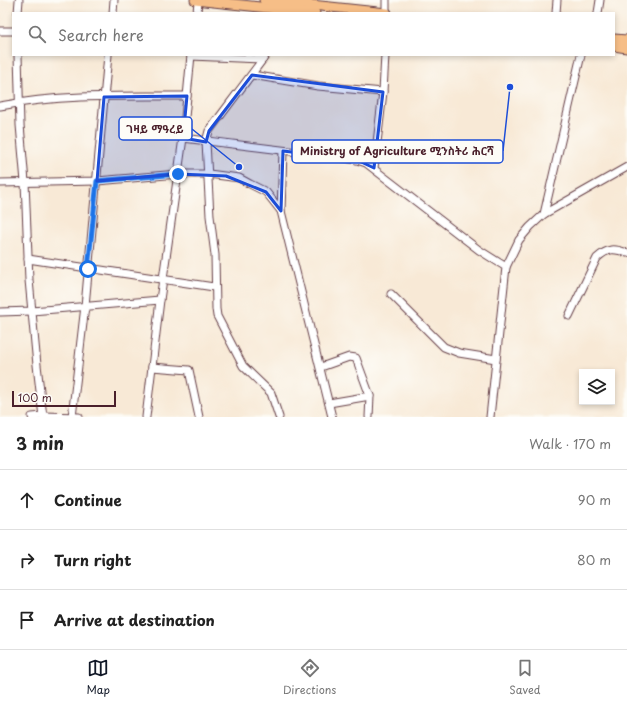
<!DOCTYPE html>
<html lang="en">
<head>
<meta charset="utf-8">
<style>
	body { margin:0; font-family:"Playpen Sans","Noto Sans Ethiopic",sans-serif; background:#f6f6f6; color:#222 }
	.controls { position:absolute; right:12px; bottom:12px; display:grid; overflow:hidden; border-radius:0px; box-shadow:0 2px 6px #0003 }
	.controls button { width:36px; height:36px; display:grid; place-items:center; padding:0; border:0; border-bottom:1px solid #e0e0e0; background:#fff; color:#222; font:20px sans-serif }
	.scale { position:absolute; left:12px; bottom:10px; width:104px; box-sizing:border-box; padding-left:4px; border:2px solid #4a1f2b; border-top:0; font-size:11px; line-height:14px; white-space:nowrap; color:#4a1f2b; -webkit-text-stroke:3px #fdfcf7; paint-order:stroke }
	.stop { position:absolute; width:12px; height:12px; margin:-9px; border:3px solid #1a73e8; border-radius:50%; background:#fff }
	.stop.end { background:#1a73e8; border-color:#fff; box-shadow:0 1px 4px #0008 }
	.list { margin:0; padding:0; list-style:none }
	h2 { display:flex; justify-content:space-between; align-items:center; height:52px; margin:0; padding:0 16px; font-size:17px }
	h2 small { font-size:13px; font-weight:400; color:#767676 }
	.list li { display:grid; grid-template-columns:26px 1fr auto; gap:12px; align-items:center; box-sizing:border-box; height:60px; padding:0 16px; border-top:1px solid #e0e0e0 }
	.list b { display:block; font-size:15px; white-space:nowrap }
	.list em { font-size:13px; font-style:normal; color:#767676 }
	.icon { flex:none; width:22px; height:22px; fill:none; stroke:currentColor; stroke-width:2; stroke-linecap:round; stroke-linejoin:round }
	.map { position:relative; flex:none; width:627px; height:417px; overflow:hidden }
	.search { position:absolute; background:#fff; box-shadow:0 2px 6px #0003; left:12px; right:12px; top:12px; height:44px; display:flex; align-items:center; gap:10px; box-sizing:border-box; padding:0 14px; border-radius:0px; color:#767676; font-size:15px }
	.sheet { height:232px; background:#fff }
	nav { display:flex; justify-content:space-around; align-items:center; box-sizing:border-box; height:56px; border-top:1px solid #e0e0e0; background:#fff; font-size:11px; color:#767676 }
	nav a { display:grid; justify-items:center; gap:2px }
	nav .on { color:#111827 }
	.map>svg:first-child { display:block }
</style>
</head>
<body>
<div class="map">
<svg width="627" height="417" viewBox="0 0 627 417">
	<rect width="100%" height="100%" fill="#fdfcf7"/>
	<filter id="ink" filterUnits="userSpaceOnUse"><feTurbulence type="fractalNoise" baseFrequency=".025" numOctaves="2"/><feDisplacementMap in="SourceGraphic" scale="8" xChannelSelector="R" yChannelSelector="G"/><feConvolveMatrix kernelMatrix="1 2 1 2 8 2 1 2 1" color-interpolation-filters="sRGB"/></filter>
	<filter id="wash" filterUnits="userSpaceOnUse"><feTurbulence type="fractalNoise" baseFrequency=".012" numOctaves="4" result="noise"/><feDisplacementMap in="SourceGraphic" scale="16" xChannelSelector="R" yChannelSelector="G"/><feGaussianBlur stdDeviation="0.9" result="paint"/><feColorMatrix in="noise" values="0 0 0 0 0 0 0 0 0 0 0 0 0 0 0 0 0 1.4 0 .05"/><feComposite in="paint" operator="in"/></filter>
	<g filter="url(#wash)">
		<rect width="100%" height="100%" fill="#f8e9d6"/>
	</g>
	<g filter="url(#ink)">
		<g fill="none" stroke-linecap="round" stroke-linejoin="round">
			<g stroke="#643d45" stroke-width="9">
				<g id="minor">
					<polyline points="18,13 19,0"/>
					<polyline points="113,13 114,0"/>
					<polyline points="197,13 198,0"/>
					<polyline points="386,13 386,0"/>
					<polyline points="556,13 557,0"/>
					<polyline points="598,13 600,0"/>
					<polyline points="0,31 13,31"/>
					<polyline points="18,55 20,125 25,182 29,280 37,365 43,417"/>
					<polyline points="266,55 209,131 206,142 210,216 215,255 216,309 217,316 243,366 271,393 279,417"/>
					<polyline points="191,56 263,59"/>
					<polyline points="252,75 318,86 383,92"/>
					<path d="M0,106c61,-12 125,-10 187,-10"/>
					<polyline points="183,138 338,157 357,160 366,163 479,250 506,267 490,417"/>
					<polyline points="283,151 281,211 332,417"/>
					<polyline points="374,168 383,92 385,55"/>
					<polyline points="0,183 97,181 178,174 209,174 239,178 250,184 266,192 281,211"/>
					<polyline points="544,214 581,55"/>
					<polyline points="28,259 214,287"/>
					<polyline points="506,267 519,240 530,227 544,214 627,167"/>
					<polyline points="391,294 444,347 459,353 496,359"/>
					<polyline points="0,312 32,311 160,300"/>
					<path d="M569,316l28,-58c11,-10 17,-10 30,-5"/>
					<polyline points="152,367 189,370 199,417"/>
					<polyline points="321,367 349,357 356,358 370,396 369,417"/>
					<polyline points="329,403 370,396"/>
					<polyline points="32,417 43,416 79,417"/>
					<polyline points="72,417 85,306 108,55"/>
					<polyline points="146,417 160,300 183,138 191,55"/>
				</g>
			</g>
			<g stroke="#643d45" stroke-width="11">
				<g id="major">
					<polyline points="195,0 315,13"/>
					<polyline points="264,0 387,13"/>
					<polyline points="614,39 627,40"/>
					<polyline points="614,46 627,48"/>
				</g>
			</g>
			<use href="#minor" stroke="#fff" stroke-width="7"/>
			<use href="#major" stroke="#f6be87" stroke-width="9"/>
		</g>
	</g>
	<g fill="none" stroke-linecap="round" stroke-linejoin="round" filter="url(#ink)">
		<polyline stroke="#1a73e8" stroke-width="5" points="88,269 97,181 178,174"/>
	</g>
	<path fill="#1d4ed8" fill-opacity="0.2" stroke="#1d4ed8" stroke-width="3" stroke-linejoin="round" d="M252,75l131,17 -9,76 -17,-8 -74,-9 -2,60 -15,-19 -40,-16 -48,-2 -81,7 7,-84 83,-1 -4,42 23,4 3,-11z"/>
	<path fill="none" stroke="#1d4ed8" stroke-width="1.5" d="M239 167L192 129M510 87L503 151"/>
	<g fill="#1d4ed8" stroke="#fdfcf7" stroke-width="1.5">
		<circle cx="239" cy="167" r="4"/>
		<circle cx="510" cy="87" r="4"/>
	</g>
	<g fill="#fdfcf7" stroke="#1d4ed8" stroke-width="1.5">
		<rect x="119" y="117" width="73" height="23" rx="4"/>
		<rect x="292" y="140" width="211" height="23" rx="4"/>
	</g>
	<g font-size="11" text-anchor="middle" font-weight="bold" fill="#4a1f2b">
		<text x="155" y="133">ገዛይ ማዓረይ</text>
		<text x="397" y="155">Ministry of Agriculture ሚንስትሪ ሕርሻ</text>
	</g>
</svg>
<div class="controls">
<button><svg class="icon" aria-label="layers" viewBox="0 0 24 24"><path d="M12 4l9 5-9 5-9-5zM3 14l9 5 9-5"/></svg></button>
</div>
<div class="scale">100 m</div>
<div class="stop" style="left:88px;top:269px"></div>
<div class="stop end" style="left:178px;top:174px"></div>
<div class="search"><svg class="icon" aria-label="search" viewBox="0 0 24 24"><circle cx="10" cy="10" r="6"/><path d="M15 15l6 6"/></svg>Search here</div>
</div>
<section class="sheet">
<h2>3 min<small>Walk · 170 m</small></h2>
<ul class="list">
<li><svg class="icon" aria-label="ahead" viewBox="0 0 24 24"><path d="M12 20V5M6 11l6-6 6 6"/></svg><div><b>Continue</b></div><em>90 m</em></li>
<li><svg class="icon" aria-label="right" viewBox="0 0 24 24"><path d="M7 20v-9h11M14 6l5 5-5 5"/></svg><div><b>Turn right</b></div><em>80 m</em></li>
<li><svg class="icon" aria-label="arrive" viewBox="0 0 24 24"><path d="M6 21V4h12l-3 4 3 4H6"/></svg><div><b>Arrive at destination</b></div></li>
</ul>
</section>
<nav>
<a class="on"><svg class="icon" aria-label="map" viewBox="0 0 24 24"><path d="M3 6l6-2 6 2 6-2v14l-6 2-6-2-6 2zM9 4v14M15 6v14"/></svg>Map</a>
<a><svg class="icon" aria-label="directions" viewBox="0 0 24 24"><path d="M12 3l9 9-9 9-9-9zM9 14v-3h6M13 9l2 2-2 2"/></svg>Directions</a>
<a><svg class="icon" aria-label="saved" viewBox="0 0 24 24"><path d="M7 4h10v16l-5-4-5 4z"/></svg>Saved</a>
</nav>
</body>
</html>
